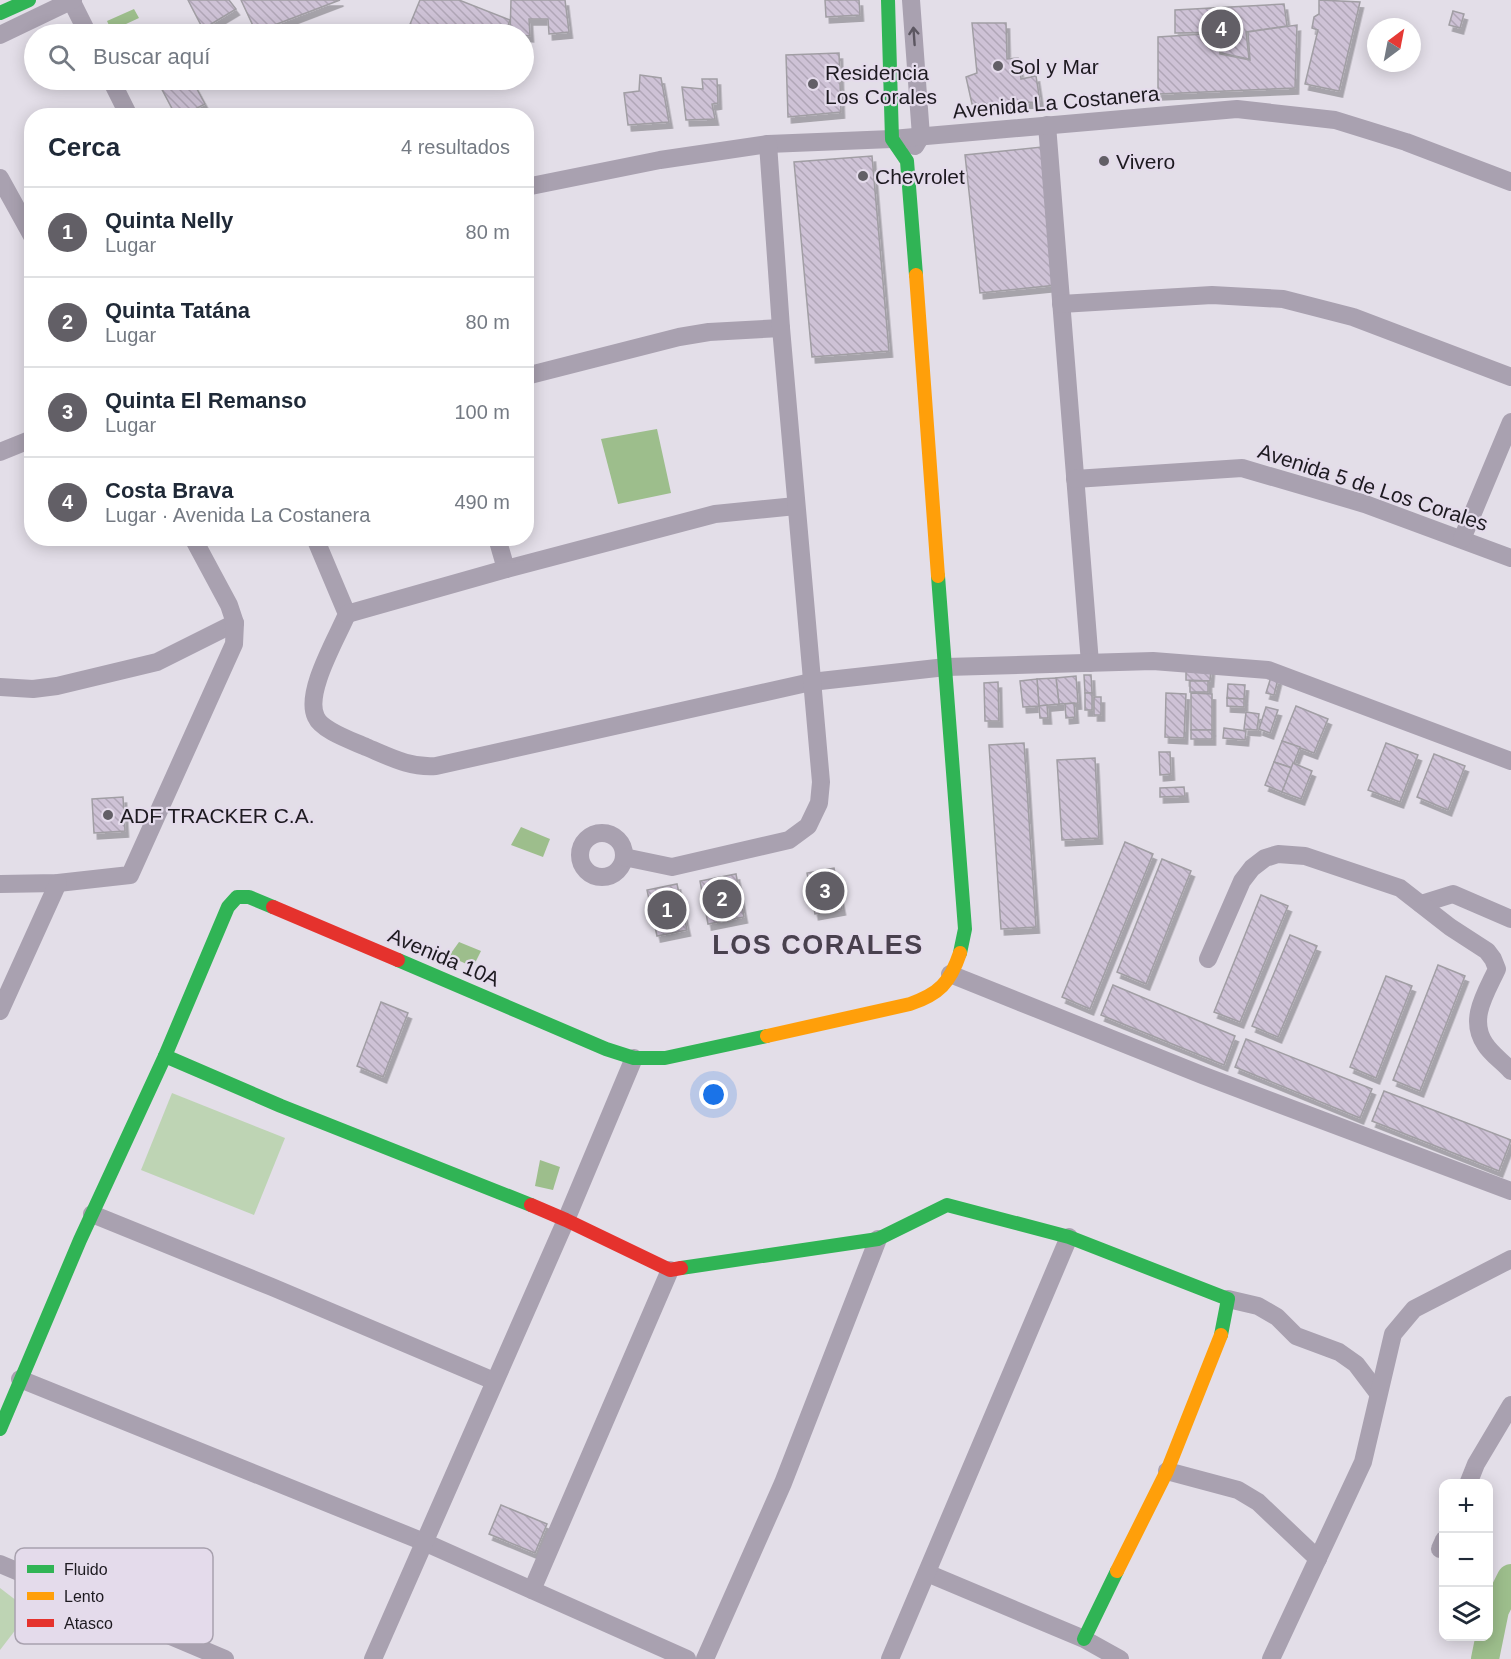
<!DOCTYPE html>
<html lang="es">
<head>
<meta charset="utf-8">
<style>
	body { margin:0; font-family:Arial,sans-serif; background:#f6f6f7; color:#1f2937 }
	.controls { position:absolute; right:18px; bottom:18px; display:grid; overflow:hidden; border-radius:12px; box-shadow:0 3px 15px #0003 }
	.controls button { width:54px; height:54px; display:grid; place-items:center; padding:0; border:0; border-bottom:2px solid #e0e1e3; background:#fff; color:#1f2937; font:30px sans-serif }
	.compass { position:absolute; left:1367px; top:18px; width:54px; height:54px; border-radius:50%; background:#fff; box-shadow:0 3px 15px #0003; rotate:32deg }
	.you { position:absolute; left:714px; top:1095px; width:21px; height:21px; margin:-15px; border:4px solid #fff; border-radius:50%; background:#1a73e8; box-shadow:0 0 0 9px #1a73e833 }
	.badge { display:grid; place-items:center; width:39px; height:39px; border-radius:50%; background:#625f66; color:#fff; font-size:20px; font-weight:700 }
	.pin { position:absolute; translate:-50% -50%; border:3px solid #fff; box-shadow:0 2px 6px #0006 }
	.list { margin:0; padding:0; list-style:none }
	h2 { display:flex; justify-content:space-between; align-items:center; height:78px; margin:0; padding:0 24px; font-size:26px }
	h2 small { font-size:20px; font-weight:400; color:#747a83 }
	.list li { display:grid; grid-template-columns:39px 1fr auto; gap:18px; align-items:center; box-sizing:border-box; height:90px; padding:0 24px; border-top:2px solid #e0e1e3 }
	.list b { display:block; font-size:22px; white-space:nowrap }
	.list p { margin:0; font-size:20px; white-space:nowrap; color:#747a83 }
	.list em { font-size:20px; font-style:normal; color:#747a83 }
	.icon { flex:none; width:33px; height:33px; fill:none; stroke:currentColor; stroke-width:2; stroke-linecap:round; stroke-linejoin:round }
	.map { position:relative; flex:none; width:1511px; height:1659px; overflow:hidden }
	.search { position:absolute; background:#fff; box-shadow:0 3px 15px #0003; left:24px; top:24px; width:510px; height:66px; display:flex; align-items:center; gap:15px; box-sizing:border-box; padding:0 21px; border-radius:33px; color:#747a83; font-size:22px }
	.panel { position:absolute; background:#fff; box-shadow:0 3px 15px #0003; left:24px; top:108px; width:510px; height:438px; border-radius:24px }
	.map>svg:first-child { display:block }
</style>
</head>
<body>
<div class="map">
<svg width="1511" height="1659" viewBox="0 0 1511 1659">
	<defs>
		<pattern id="building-back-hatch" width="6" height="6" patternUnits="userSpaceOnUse" patternTransform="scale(1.5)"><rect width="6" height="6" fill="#cec2d6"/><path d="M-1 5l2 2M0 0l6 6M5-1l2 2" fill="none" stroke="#b0a6b7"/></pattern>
		<filter id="shadow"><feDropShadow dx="3.5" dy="6" stdDeviation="0" flood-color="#0004"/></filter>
	</defs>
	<rect width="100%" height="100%" fill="#e3dee8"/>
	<g fill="#bed4b4">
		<polygon points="172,1093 285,1138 254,1215 141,1170"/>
		<polygon points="0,1588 30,1611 0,1650"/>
	</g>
	<g fill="#9dbe8c">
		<polygon points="134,9 139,18 126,24 132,34 113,34 107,21"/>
		<polygon points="657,429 671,493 618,504 601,439"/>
		<polygon points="521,827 550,839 543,857 511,845"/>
		<polygon points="459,942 481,951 473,967 449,956"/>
		<polygon points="540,1160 560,1167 553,1190 535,1186"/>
	</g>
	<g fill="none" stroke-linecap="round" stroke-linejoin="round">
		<polyline stroke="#9dbe8c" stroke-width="28" points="1485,1659 1495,1610 1511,1578"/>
	</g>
	<g fill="url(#building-back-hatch)" stroke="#a19ea4" stroke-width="1.5" filter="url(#shadow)">
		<polygon points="188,0 229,0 236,9 203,29"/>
		<polygon points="241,0 340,0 256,32"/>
		<polygon points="420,0 459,0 510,20 505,34 406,34"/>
		<polygon points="511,0 565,0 569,32 549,34 548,19 529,19 530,36 510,34"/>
		<polygon points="825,0 859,0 860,15 826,17"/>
		<polygon points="1319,0 1360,2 1339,91 1305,84 1318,30 1312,28 1314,17 1319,14"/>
		<polygon points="1284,4 1287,26 1246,32 1249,59 1221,53 1220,32 1175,33 1175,10"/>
		<polygon points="1453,11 1464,14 1460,28 1449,25"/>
		<polygon points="972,23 1006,23 1007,59 1018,58 1021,79 1036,76 1040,102 972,104 966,77 977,73"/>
		<polygon points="1297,25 1295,88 1158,94 1158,37 1219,33 1220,54 1250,60 1248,32"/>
		<polygon points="839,53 841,112 788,117 786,55"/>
		<polygon points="640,75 661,78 669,122 628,125 624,93 639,91"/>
		<polygon points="702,79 717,79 718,103 712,104 715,119 686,120 682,87 703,89"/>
		<polygon points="157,80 192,80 205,104 181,116 176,116"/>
		<polygon points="1042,147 1057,285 980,293 965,155"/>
		<polygon points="872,156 889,351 812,357 794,162"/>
		<polygon points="1186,668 1211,668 1210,681 1186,680"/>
		<polygon points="1084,675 1091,675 1092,693 1085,693"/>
		<polygon points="1076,676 1078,703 1059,704 1056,678"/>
		<polygon points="1271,677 1278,679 1274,695 1266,693"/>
		<polygon points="1056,678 1059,704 1039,706 1037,679"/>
		<polygon points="1037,679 1039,706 1023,707 1020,681"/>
		<rect x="1190" y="681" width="18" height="11"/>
		<polygon points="998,682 999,721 985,721 984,683"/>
		<polygon points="1228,684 1245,685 1244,699 1227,698"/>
		<rect x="1085" y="693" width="7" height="17"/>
		<polygon points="1166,693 1186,694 1184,738 1165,737"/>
		<polygon points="1191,693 1212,694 1212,730 1191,730"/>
		<rect x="1094" y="697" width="7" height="18"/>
		<polygon points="1227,698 1244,699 1244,707 1227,706"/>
		<polygon points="1074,703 1075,717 1066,718 1065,704"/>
		<polygon points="1047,705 1048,718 1040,718 1039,706"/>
		<polygon points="1296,706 1328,719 1314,753 1282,741"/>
		<polygon points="1266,707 1278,710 1270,733 1259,729"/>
		<polygon points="1246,712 1259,714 1257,730 1244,729"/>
		<polygon points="1224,728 1246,731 1245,740 1223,738"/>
		<rect x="1191" y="730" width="21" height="9"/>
		<polygon points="1282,741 1300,747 1292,768 1274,762"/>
		<polygon points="1024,743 1036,927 1001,929 989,745"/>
		<polygon points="1386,743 1418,755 1400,802 1368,790"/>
		<polygon points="1159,752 1170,752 1171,774 1160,775"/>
		<polygon points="1434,754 1465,766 1448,810 1417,797"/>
		<polygon points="1095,758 1099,838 1062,840 1057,760"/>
		<polygon points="1274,762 1292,768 1282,792 1265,785"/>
		<polygon points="1293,763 1312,771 1301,799 1282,792"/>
		<polygon points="1184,787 1185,796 1160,797 1160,788"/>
		<polygon points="123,797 125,831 94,833 92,799"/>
		<polygon points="1125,842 1153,854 1090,1009 1062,997"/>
		<polygon points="1162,859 1191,871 1146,984 1117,972"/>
		<polygon points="834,868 842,909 815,914 807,873"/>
		<polygon points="736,874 744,917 708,924 700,881"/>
		<polygon points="677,884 687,930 657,936 647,890"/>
		<polygon points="1261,895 1288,906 1240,1022 1214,1012"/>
		<polygon points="1290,935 1317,946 1278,1037 1252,1026"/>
		<polygon points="1438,965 1465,976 1420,1091 1393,1080"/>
		<polygon points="1386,976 1412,986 1376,1078 1350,1067"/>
		<polygon points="1113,985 1235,1036 1224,1065 1101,1015"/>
		<polygon points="381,1002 408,1013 383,1077 357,1066"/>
		<polygon points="1246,1039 1372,1089 1360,1118 1235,1067"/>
		<polygon points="1384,1091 1511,1140 1499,1171 1372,1121"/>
		<polygon points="501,1505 547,1524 535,1553 489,1534"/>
	</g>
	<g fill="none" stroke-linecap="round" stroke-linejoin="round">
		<g stroke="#a9a1b0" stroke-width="18">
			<polyline points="911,0 921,136 915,146"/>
			<polyline points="72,2 88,34"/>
			<polyline points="0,35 73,0"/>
			<polyline points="111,80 129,116"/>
			<polyline points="1047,125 1090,663"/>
			<polyline points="0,178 32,236"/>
			<polyline points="526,187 660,160 768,144 892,139 1237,109 1335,120 1406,142 1511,182"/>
			<polyline points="1061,304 1212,295 1283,299 1353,317 1511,377"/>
			<polyline points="526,376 679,337 709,332 781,328"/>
			<polyline points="0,452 32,439"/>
			<polyline points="1075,479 1242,468 1365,504 1511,558"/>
			<path d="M315,538l32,76c-10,24 -43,79 -31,103 6,14 37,24 50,30 24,10 44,21 70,19l375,-84 135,-15 207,-6 115,9 243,91"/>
			<polyline points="497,538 506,569"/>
			<polyline points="1462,539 1511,422"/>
			<polyline points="347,614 506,569 715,514 796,506"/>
			<polyline points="0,687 33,689 57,686 157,662 235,623"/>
			<circle cx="602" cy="855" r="22"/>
			<polyline points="624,857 672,867 789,840 808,826 819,803 821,782 781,328 768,144"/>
			<polyline points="0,884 58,883 130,875 234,644 235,623 229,605 193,538"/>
			<polyline points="1421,904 1453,894 1511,919"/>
			<path d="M1208,959l34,-78 10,-13 13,-10 13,-4 27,2 95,32 50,39 37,24 6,8 4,10c-11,24 -29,50 -12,75 6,10 18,18 26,27"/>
			<polyline points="950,974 1202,1075 1511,1191"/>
			<polyline points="0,1011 58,883"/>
			<polyline points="92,1214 272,1287 494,1381"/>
			<polyline points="1228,1299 1258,1306 1277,1317 1296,1336 1339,1352 1356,1364 1378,1393"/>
			<polyline points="20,1379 424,1542 687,1659"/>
			<polyline points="1167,1471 1238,1490 1258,1502 1318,1559"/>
			<polyline points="1468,1484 1476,1464 1511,1405"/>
			<polyline points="1440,1549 1444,1540"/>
			<polyline points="0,1564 225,1659"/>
			<polyline points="927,1573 1084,1639 1120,1659"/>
			<polyline points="532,1590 670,1270"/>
			<polyline points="373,1659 566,1220 634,1058"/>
			<polyline points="705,1659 783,1483 878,1239"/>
			<polyline points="890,1659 1069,1237"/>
			<polyline points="1271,1659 1363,1462 1393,1334 1414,1309 1511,1259"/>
		</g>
		<g stroke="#30b455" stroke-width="14">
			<polyline points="888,0 892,139 907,161 916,275"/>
			<polyline points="0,13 29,0"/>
			<polyline points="938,576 965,929 960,953"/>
			<polyline points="398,960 606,1049 634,1058 665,1058 767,1036"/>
			<polyline points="165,1056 281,1106 531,1205"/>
			<polyline points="681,1268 878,1239 947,1205 1069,1237 1228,1299 1221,1335"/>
			<polyline points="0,1429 80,1240 165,1056 228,907 237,897 249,897 273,907"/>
			<polyline points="1084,1639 1117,1571"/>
		</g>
		<g stroke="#ff9f0a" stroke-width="14">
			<polyline points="916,275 938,576"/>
			<path d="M767,1036l143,-32c29,-10 40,-21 50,-51"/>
			<polyline points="1117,1571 1167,1471 1221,1335"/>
		</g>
		<g stroke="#e5322d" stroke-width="14">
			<polyline points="273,907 398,960"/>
			<polyline points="531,1205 566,1220 670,1270 681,1268"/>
		</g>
	</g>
	<defs><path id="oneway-shaft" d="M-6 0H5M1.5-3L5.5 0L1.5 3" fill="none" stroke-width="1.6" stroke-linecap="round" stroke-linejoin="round" transform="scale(1.5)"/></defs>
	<use stroke="#5c5761" href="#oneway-shaft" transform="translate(914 36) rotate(-94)"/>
	<g fill="#625f66" stroke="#e4dbeb" stroke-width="2">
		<circle cx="998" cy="66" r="6"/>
		<circle cx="813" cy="84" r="6"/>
		<circle cx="1104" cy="161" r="6"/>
		<circle cx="863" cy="176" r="6"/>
		<circle cx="108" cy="815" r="6"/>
	</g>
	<g text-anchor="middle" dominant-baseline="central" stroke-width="4.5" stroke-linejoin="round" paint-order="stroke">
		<g font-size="21" fill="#1d1a20" stroke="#e4dbeb" text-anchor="start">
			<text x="1010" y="66">Sol y Mar</text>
			<text x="825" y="72">Residencia<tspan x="825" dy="24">Los Corales</tspan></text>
			<text x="1116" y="161">Vivero</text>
			<text x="875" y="176">Chevrolet</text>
			<text x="120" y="815">ADF TRACKER C.A.</text>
		</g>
		<g font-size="21" fill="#1d1a20" stroke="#e4dbeb">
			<text transform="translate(1056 102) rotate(-5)">Avenida La Costanera</text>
			<text transform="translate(1373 487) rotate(18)">Avenida 5 de Los Corales</text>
			<text transform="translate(444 957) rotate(23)">Avenida 10A</text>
		</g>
		<g font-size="27" font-weight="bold" letter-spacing="1.5" fill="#49414e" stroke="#e4dbeb">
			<text x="818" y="945">LOS CORALES</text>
		</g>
	</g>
	<rect x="15" y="1548" width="198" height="96" rx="9" fill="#e4dbeb" stroke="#a8a1ae" stroke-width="1.5"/>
	<rect x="27" y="1565" width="27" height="8" fill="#30b455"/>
	<rect x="27" y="1592" width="27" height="8" fill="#ff9f0a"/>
	<rect x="27" y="1619" width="27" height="8" fill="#e5322d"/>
	<g font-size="16" fill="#1d1a20">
		<text x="64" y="1575">Fluido</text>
		<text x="64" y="1602">Lento</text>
		<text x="64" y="1629">Atasco</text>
	</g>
</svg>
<div class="controls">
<button>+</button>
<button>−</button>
<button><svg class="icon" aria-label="layers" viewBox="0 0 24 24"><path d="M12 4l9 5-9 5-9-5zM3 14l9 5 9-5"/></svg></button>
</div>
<svg class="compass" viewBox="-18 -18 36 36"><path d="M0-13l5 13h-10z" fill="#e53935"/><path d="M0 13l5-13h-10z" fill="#747a83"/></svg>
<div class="you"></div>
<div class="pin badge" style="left:667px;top:910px">1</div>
<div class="pin badge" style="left:722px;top:899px">2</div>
<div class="pin badge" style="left:825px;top:891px">3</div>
<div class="pin badge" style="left:1221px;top:29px">4</div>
<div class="search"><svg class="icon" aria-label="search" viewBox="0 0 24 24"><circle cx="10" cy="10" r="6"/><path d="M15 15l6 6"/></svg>Buscar aquí</div>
<section class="panel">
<h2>Cerca<small>4 resultados</small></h2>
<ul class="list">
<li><span class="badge">1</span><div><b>Quinta Nelly</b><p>Lugar</p></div><em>80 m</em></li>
<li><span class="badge">2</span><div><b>Quinta Tatána</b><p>Lugar</p></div><em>80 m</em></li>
<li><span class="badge">3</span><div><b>Quinta El Remanso</b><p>Lugar</p></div><em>100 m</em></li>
<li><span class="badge">4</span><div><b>Costa Brava</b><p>Lugar · Avenida La Costanera</p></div><em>490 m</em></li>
</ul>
</section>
</div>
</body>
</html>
